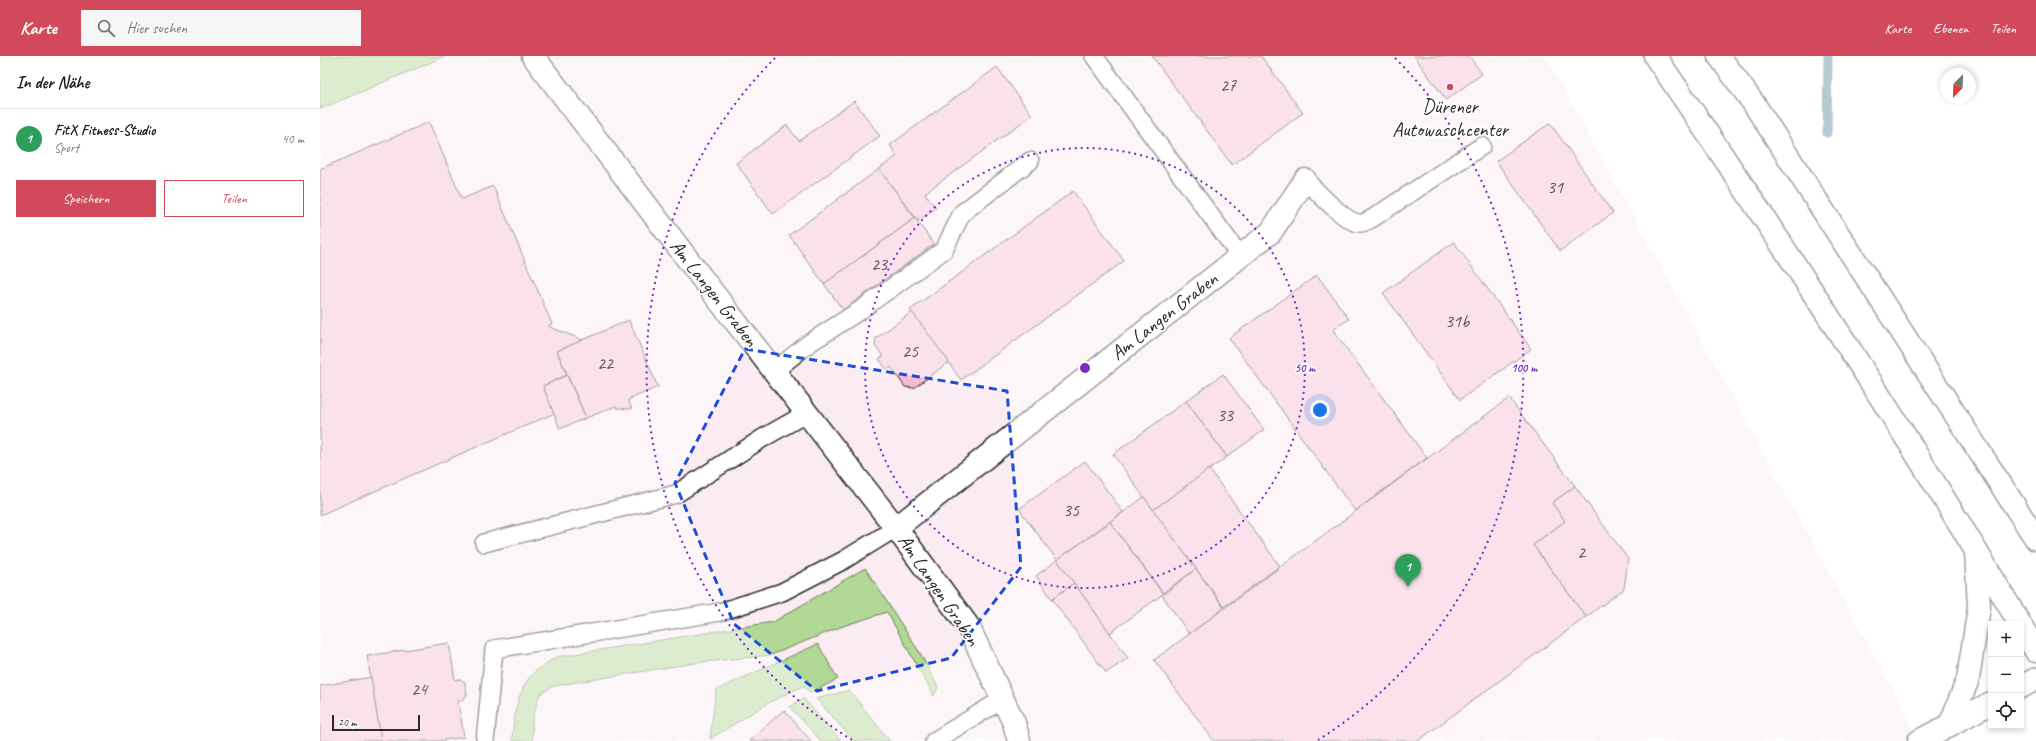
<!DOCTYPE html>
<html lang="de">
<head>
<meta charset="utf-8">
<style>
	body { margin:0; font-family:Caveat,sans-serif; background:#f6f6f6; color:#202124 }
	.controls { position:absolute; right:12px; bottom:12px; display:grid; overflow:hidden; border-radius:0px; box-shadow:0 2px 6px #0003 }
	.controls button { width:36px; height:36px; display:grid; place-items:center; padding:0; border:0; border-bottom:1px solid #e0e0e0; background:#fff; color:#202124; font:20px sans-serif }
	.compass { position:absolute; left:1620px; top:12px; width:36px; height:36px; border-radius:50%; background:#fff; box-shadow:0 2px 6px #0003; rotate:203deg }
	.scale { position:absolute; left:12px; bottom:10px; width:88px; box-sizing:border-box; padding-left:4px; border:2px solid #2b2b2b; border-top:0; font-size:11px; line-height:14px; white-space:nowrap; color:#2b2b2b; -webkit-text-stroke:3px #fff; paint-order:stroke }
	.you { position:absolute; left:1000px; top:354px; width:14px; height:14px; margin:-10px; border:3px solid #fff; border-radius:50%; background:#1a73e8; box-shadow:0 0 0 6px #1a73e833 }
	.badge { display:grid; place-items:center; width:26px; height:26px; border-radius:50%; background:#d1495b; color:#fff; font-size:13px; font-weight:700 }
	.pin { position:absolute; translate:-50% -33px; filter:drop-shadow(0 1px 2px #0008) }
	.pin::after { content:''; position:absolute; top:21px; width:14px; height:12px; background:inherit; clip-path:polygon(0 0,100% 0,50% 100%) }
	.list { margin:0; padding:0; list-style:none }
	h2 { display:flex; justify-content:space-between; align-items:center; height:52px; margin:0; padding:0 16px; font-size:17px }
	h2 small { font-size:13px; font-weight:400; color:#757577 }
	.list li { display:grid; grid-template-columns:26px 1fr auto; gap:12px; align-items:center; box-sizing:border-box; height:60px; padding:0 16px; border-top:1px solid #e0e0e0 }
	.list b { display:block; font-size:15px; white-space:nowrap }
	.list p { margin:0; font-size:13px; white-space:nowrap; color:#757577 }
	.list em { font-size:13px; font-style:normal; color:#757577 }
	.actions { display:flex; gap:8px; padding:12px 16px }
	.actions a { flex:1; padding:9px 0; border:1px solid #d1495b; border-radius:0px; text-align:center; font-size:14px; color:#d1495b }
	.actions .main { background:#d1495b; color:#fff }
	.icon { flex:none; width:22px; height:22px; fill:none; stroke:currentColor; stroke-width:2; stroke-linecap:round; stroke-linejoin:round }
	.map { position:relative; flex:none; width:1716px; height:685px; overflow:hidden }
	header { display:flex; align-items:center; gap:24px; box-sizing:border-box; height:56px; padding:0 20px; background:#d1495b; color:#fff }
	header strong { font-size:19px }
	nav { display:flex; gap:22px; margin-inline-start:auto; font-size:14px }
	.search { width:280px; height:36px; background:#f6f6f6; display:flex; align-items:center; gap:10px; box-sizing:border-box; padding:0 14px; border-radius:0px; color:#757577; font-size:15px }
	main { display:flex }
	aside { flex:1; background:#fff }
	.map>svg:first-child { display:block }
</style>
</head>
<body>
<header>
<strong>Karte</strong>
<div class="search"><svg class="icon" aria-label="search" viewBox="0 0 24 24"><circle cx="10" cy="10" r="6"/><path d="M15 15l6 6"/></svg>Hier suchen</div>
<nav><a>Karte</a><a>Ebenen</a><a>Teilen</a></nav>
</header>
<main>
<aside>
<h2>In der Nähe<small></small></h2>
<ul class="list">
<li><span class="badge" style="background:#2e9e5b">1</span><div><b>FitX Fitness-Studio</b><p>Sport</p></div><em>40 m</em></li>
</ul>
<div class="actions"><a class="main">Speichern</a><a>Teilen</a></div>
</aside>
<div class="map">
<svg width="1716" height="685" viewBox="0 0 1716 685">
	<rect width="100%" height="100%" fill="#fff"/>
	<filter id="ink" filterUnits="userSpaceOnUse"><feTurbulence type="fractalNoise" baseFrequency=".025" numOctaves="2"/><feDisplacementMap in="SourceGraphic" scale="8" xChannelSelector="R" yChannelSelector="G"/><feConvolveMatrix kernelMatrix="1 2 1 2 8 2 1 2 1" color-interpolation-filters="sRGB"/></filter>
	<g filter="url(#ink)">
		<polygon fill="#fbebf2" points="0,0 1223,0 1229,6 1601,685 0,685"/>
		<g fill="#b1d894" stroke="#6e8260">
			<polygon points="0,0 126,0 0,53"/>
			<path d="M545,512l55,85 18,34 -4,9 -47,-84 -44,14 -72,29 -76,8 -142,23 -14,9 -7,27v19h-20c1,-23 6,-57 26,-72 5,-4 12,-8 18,-12l217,-35z"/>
			<polygon points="498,588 518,623 490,637 483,630 448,647 390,683 396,634"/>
			<polygon points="529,634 570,685 534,685 496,643"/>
			<polygon points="483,642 521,685 501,685 470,651"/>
		</g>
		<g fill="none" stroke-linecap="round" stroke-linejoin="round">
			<polyline stroke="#5f8799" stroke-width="9" points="1507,77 1508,0"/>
		</g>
		<g fill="#f3bcd4" stroke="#2b2b2b">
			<polygon points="832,0 941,0 983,57 912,109"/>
			<polygon points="1094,0 1149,0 1162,18 1126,44"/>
			<polygon points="677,11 712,59 605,137 616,152 598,165 559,113 577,100 570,89"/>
			<polygon points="534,45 560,80 453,158 416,107 467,69 479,85"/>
			<polygon points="109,66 142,143 173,130 232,268 229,269 230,271 263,284 237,295 247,319 223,330 235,357 0,459 0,113"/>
			<polygon points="1230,67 1293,157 1240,195 1176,105"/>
			<polygon points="559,113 595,162 504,228 469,179"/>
			<polygon points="753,135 804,205 641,324 590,254"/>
			<polygon points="595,162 614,188 523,254 504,228"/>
			<polygon points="1134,186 1211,293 1140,344 1063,237"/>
			<polygon points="997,219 1029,263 1013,274 1107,402 1035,455 909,282"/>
			<polygon points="592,256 629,306 594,332 585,331 571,311 567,314 559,303 563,300 555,290 556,282"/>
			<polygon points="309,264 338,331 308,344 312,353 297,352 296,350 266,362 237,295"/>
			<polygon points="903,318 944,374 907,401 866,345"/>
			<polygon points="247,319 266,362 240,373 223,330"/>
			<polygon points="1189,342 1255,430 1232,447 1245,465 1213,489 1266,561 1098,685 894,685 834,604"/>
			<polygon points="866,345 907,401 833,454 793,398"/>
			<polygon points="765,405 803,456 737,504 699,453"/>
			<polygon points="889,413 960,510 904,551 833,454"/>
			<polygon points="1255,430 1308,503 1304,533 1266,561 1213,489 1245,465 1232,447"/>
			<polygon points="824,441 876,513 843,537 790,466"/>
			<polygon points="790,466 843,538 790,577 737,504"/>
			<polygon points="737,504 754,527 732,543 716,520"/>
			<polygon points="876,513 904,552 869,578 842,539"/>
			<polygon points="754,527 808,602 786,617 732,543"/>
			<polygon points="129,587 135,624 140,623 145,626 147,639 143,644 138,645 144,681 118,685 61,685 47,600"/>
			<polygon points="51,621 61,685 0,685 0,630"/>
			<polygon points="464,654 491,685 429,685 458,659"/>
		</g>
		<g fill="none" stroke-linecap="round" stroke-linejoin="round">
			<g stroke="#2b2b2b" stroke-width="20">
				<g id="lane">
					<polyline points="774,0 920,200"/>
					<path d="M985,124c11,10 42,45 56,43 4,0 8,-3 12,-5l109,-72"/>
					<polyline points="454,315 488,288 542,253 624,194 642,157 710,105"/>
					<polyline points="164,487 356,438 443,382 487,357"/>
					<polyline points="165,685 174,593 400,556 462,536 524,504 576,472"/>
					<polyline points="614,685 683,643"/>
				</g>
			</g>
			<g stroke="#2b2b2b" stroke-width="25">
				<g id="street">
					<polyline points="213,0 391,234 576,472 648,570 694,667 699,685"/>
					<polyline points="576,472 951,176 985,124"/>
					<polyline points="1701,631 1716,623"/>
					<polyline points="1599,685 1671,647"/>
				</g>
			</g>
			<g stroke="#2b2b2b" stroke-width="25">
				<g id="primary">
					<path d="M1335,0c127,186 250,374 365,568"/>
					<polyline points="1399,0 1434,48 1716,483"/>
					<polyline points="1701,570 1716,595"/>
					<polyline points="1630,669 1648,623 1659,551 1656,496"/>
				</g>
			</g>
			<use href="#lane" stroke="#fff" stroke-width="17"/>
			<use href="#street" stroke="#fff" stroke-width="22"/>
			<use href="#primary" stroke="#fff" stroke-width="22"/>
		</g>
	</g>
	<path d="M0 0H1716V685H0ZM425,293l262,42 14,176 -70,91 -134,33 -83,-67 -59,-141z" fill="#fff" fill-opacity=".55" fill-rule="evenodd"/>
	<path fill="none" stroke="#1d4ed8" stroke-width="3" stroke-dasharray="8 5" stroke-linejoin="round" d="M425,293l262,42 14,176 -70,91 -134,33 -83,-67 -59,-141z"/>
	<g fill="none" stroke="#7b2cbf" stroke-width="2" stroke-dasharray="2 4">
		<circle cx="765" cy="312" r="220"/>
		<path d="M532 684A439 439 0 0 1 455 2M1075 2A439 439 0 0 1 998 684"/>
	</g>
	<circle fill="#d1495b" stroke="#fff" stroke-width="1.5" cx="1130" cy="31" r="4"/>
	<g text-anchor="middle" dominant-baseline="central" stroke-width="3.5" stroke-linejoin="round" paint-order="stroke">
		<g font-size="18" fill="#5d4f55">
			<text x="908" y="29">27</text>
			<text x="1235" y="131">31</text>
			<text x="559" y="208">23</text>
			<text x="1137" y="265">31b</text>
			<text x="590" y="295">25</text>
			<text x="285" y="307">22</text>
			<text x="905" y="359">33</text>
			<text x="751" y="454">35</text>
			<text x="1261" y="496">2</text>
			<text x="99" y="633">24</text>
		</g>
		<g font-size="20" fill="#2b2b2b" stroke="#fff">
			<text x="1130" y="50">Dürener<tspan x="1130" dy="23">Autowaschcenter</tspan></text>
		</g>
		<g font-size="20" fill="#2b2b2b" stroke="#fff">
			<text transform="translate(394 237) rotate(52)">Am Langen Graben</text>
			<text transform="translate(844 260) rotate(-38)">Am Langen Graben</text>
			<text transform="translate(619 534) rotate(56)">Am Langen Graben</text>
		</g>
	</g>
	<circle cx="765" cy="312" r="6" fill="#7b2cbf" stroke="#fff" stroke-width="2"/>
	<g font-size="12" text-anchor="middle" font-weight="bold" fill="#7b2cbf" stroke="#fff" stroke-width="3.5" stroke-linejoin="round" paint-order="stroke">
		<text x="985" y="316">50 m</text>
		<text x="1204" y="316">100 m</text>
	</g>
</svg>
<div class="controls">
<button>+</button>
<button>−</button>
<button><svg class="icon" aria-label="locate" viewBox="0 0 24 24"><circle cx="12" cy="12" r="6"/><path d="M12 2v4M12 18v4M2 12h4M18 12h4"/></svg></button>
</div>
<svg class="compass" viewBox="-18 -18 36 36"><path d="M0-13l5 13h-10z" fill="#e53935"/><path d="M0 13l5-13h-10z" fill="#757577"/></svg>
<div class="scale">20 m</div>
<div class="you"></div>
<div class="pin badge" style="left:1088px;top:531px;background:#2e9e5b">1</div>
</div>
</main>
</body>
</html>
